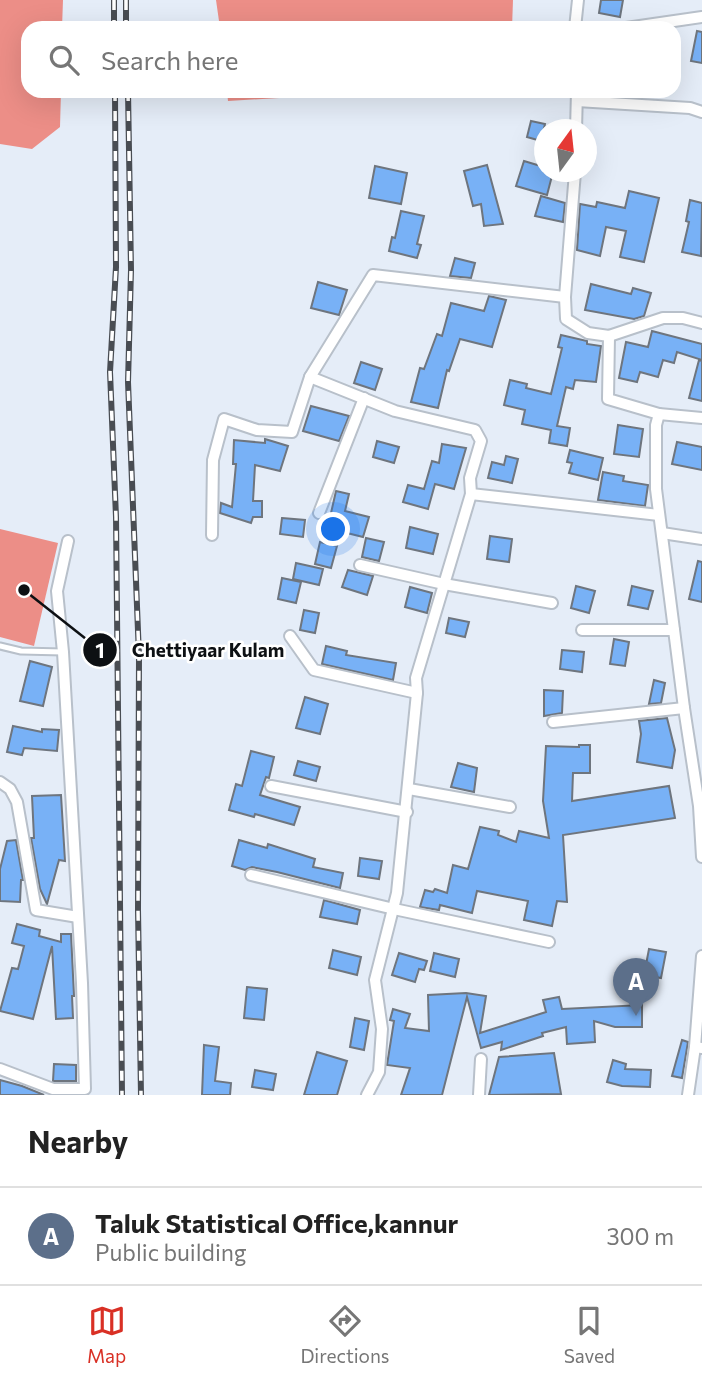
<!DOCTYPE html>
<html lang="en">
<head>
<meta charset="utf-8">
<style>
	body { margin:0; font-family:Commissioner,sans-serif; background:#f6f6f6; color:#222 }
	.compass { position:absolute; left:534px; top:119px; width:63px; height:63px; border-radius:50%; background:#fff; box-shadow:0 7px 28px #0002; rotate:15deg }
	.you { position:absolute; left:334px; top:530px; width:24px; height:24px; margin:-18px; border:5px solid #fff; border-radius:50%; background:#1a73e8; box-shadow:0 0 0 10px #1a73e833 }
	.badge { display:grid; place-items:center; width:46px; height:46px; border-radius:50%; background:#d93025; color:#fff; font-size:23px; font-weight:700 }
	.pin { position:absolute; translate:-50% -58px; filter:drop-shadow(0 2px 4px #0008) }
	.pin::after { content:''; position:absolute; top:37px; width:24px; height:21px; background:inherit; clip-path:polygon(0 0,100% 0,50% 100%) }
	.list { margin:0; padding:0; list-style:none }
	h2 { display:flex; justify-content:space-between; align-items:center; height:91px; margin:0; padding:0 28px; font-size:30px }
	h2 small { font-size:23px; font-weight:400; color:#767676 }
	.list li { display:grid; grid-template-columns:46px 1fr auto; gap:21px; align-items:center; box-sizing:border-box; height:98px; padding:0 28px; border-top:2px solid #e0e0e0 }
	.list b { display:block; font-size:26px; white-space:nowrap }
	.list p { margin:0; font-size:23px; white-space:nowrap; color:#767676 }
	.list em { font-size:23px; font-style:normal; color:#767676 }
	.icon { flex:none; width:38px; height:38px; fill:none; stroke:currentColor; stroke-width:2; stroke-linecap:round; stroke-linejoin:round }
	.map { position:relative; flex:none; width:702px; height:1095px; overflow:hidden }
	.search { position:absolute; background:#fff; box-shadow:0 7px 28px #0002; left:21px; right:21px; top:21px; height:77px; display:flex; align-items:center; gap:18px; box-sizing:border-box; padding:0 24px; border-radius:21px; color:#767676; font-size:26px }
	.sheet { height:189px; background:#fff }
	nav { display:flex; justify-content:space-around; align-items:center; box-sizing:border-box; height:98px; border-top:2px solid #e0e0e0; background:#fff; font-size:19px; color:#767676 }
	nav a { display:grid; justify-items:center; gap:4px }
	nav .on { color:#d93025 }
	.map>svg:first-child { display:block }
</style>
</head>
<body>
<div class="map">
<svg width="702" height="1095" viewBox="0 0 702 1095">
	<rect width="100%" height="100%" fill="#e5edf8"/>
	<g fill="#ec8e87">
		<polygon points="0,0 63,0 62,28 28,28 28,91 61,91 60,127 32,149 0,144"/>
		<polygon points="216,0 513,0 512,28 220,28"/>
		<polygon points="227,91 317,91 313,96 228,101"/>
		<polygon points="0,529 58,543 34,646 0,637"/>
	</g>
	<g fill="#78b1f6" stroke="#6e757e" stroke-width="2">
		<polygon points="601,0 623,0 620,17 599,13"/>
		<polygon points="697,31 702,32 702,63 691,61"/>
		<polygon points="531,121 545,124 541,141 527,137"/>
		<polygon points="524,161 544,167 544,172 553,172 547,195 516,186"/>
		<polygon points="487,165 503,224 484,226 481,204 473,206 464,171"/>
		<polygon points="375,166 407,173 401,204 369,198"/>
		<polygon points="629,191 659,198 644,262 620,257 626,231 606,227 600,256 577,250 580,204 596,207 597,202 625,208"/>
		<polygon points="541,196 565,203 563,222 535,216"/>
		<polygon points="690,200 702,203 701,256 682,252 689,222 686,221"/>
		<polygon points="401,211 424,216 417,244 421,245 417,258 389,251 392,237 395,238"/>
		<polygon points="455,258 475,263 471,278 450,276"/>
		<polygon points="318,282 347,290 339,315 311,308"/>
		<polygon points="591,284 631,294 633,288 651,293 644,316 634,319 585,310"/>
		<polygon points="489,296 506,300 492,347 460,339 449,371 447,370 438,408 411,402 420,368 424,369 437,334 442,336 451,303 484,311"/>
		<polygon points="652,331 702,344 702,360 677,352 674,363 663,360 658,377 640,372 637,382 619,378 626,342 648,347"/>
		<polygon points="561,335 587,341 587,344 601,346 596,382 575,380 573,389 566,387 557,426 570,428 567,446 549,443 551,430 522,424 525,410 504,405 510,380 527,384 526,388 551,394 562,348 558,347"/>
		<polygon points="699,360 702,361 702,401 689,398"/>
		<polygon points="361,362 382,369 375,390 354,383"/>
		<polygon points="311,406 349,416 339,441 303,431"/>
		<polygon points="618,425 643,429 639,457 614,454"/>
		<polygon points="265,439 288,446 280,471 255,465 253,501 262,501 262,517 253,517 251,523 220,513 221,503 232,507 236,464 233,464 234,440 265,443"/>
		<polygon points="377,441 399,447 394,463 373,457"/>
		<polygon points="677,442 702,447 702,470 672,464"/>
		<polygon points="442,444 466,448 454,489 435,484 428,509 403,502 408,485 424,489 432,461 439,463"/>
		<polygon points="570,450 603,458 598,480 569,473 572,463 567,462"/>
		<polygon points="506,456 518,459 512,483 488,478 492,462 504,465"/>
		<polygon points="603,472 624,476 623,481 648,485 645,506 598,500"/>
		<polygon points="336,491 349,494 345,511 369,517 363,537 335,530 339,515 331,513"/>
		<polygon points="282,518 305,520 303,537 280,534"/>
		<polygon points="410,527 438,534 433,554 406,548"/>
		<polygon points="490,536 512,539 509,562 487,559"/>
		<polygon points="366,538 384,542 379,561 362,557"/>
		<polygon points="320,542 337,546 331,568 315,564"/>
		<polygon points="698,561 702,562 702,602 689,599"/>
		<polygon points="296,563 323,569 319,585 293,579"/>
		<polygon points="348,570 373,576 367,595 342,587"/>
		<polygon points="282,578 301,582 296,603 278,599"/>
		<polygon points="576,586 595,591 589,613 571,608"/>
		<polygon points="632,586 653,591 648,609 628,605"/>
		<polygon points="410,587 432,593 427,613 405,607"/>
		<polygon points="304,610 319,613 315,633 300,630"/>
		<polygon points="449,618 469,622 465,637 446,633"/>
		<polygon points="614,639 629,642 625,666 610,664"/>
		<polygon points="326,646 347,651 346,655 396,663 393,680 322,664"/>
		<polygon points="562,650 584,652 582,672 560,669"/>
		<polygon points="30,661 52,667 43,706 20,701"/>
		<polygon points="654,680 665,683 661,703 649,704"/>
		<polygon points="544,690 563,691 562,713 544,716"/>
		<polygon points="305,697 328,704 320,734 296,728"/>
		<polygon points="667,718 675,750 672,768 637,762 641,734 639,721"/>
		<polygon points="13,726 42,732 42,729 59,730 57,751 24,748 22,755 7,752"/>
		<polygon points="579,745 590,745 590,773 573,773 572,801 669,786 675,818 563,835 567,902 557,901 552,926 524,920 528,901 477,891 472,913 440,905 439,910 420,907 425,890 433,892 435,889 447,893 453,865 468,869 480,827 499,831 498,835 516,842 519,831 549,838 543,801 546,746 579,747"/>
		<polygon points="251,751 274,757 269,778 266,777 260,795 300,807 294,825 255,814 254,817 229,810 236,784 242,786"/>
		<polygon points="298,761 320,767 316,781 294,775"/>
		<polygon points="458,763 477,768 474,792 451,787"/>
		<polygon points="61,795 65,861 59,860 47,904 40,889 31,838 34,838 32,796"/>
		<polygon points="16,840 23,880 21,880 20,902 0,901 0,869 7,841"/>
		<polygon points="239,840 267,848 268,844 315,859 313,867 343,873 340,888 277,872 252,867 245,870 232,866"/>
		<polygon points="360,858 382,861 379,879 358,876"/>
		<polygon points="324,900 360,910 357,924 320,917"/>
		<polygon points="17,924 40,930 39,936 61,942 61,934 71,934 74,996 72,996 73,1018 56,1019 52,946 33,1019 0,1011 12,968 18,969 24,946 12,943"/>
		<polygon points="649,949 666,952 661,978 644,975"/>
		<polygon points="333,950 361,957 357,975 329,968"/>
		<polygon points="399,953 427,961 424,970 419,969 415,982 392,975"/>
		<polygon points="434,953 459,959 455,977 430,971"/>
		<polygon points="247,987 267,989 264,1020 244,1018"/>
		<polygon points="466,993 486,996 480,1033 546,1012 543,1000 559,997 562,1009 642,1005 642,1027 615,1027 594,1021 595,1042 567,1044 566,1027 542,1033 543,1036 501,1050 502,1042 481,1048 467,997 442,1095 401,1095 410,1068 387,1065 394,1021 390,1020 393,1009 410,1014 405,1028 429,1031 428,995"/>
		<polygon points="355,1018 369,1021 364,1050 350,1047"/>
		<polygon points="682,1040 688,1042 682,1078 672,1076"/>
		<polygon points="204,1045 219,1047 215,1081 231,1083 230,1095 202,1095"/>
		<polygon points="317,1052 347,1061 337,1095 304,1095"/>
		<polygon points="554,1053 561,1094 489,1095 499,1057"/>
		<polygon points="613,1060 626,1064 625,1069 651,1070 650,1087 622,1086 607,1082"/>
		<polygon points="54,1064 76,1065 76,1081 53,1081"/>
		<polygon points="255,1070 276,1074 273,1090 252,1087"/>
		<polygon points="0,1080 22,1086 44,1095 0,1095"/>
	</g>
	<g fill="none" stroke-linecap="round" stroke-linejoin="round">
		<g stroke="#b8c0ca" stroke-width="9">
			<polyline id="lane" points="0,646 21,651 63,652"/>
		</g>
		<g stroke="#b8c0ca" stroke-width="14">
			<g id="street">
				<polyline points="575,28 578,0"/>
				<polyline points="626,28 702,17"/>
				<polyline points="577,101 690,108 702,112"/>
				<polyline points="576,130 577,91"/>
				<polyline points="575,172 565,297 566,319 588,333 609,336 663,318 683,318 702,323"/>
				<polyline points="609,336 608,399 659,414 656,425 656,489 684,708 699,806 702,857"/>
				<polyline points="310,377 395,411 475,430 481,441 470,478 471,494 659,515"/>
				<polyline points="659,414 702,418"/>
				<polyline points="319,513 364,398"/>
				<polyline points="662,533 702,539"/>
				<polyline points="212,535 213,460 224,419 257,430 292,432 310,377 373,275 565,297"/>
				<polyline points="360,565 444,584 552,603"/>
				<polyline points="582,630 674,630"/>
				<polyline points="290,636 314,670 417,693"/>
				<polyline points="553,722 684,708"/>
				<polyline points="0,782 10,789 17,802 36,910 78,917"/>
				<polyline points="271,786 407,812"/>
				<polyline points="409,789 510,807"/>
				<polyline points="251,875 394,909 549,942"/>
				<polyline points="695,1047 702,956"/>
				<polyline points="0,1069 53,1089 85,1089 82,983 63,652 57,591 68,541"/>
				<polyline points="367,1095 379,1072 382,1029 375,980 397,893 417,693 416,678 471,494"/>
				<polyline points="479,1095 481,1059"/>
				<polyline points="688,1095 695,1047 702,1048"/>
			</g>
		</g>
		<use href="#lane" stroke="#fff" stroke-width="5"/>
		<use href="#street" stroke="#fff" stroke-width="10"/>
		<g stroke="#494d53" stroke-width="6">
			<g id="rail">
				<polyline points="114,0 114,28"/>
				<polyline points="126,0 126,28"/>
				<polyline points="115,91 116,267 110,372 116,517 122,1095"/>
				<polyline points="128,91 131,270 128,382 139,656 138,910 141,1095"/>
			</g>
		</g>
		<use href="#rail" stroke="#fff" stroke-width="3.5" stroke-dasharray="10" stroke-linecap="butt"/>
	</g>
	<path fill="none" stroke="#0d1013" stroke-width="2.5" d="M24 590L100 650"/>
	<g fill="#0d1013" stroke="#fff" stroke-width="2.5">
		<circle cx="24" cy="590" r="7"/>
		<circle cx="100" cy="650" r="18"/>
	</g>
	<g font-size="21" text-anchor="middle" font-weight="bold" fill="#fff">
		<text x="100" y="658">1</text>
	</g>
	<g font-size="19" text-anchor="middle" font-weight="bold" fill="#0d1013" stroke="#fff" stroke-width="5" stroke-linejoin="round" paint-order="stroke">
		<text x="208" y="657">Chettiyaar Kulam</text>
	</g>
</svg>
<svg class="compass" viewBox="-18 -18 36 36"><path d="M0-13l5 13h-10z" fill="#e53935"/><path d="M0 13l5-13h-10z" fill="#767676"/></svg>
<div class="you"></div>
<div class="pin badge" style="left:636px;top:1016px;background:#5c6f8a">A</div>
<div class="search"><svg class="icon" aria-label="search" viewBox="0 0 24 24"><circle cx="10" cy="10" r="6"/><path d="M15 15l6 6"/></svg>Search here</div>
</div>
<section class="sheet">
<h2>Nearby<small></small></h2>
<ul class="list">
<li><span class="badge" style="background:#5c6f8a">A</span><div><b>Taluk Statistical Office,kannur</b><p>Public building</p></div><em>300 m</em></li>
</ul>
</section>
<nav>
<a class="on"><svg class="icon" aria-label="map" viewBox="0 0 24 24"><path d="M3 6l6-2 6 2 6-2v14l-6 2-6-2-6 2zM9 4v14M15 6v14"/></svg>Map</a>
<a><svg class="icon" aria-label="directions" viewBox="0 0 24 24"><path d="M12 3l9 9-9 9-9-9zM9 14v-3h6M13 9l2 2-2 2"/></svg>Directions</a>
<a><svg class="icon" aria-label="saved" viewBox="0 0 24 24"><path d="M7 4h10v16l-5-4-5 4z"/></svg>Saved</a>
</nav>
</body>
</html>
